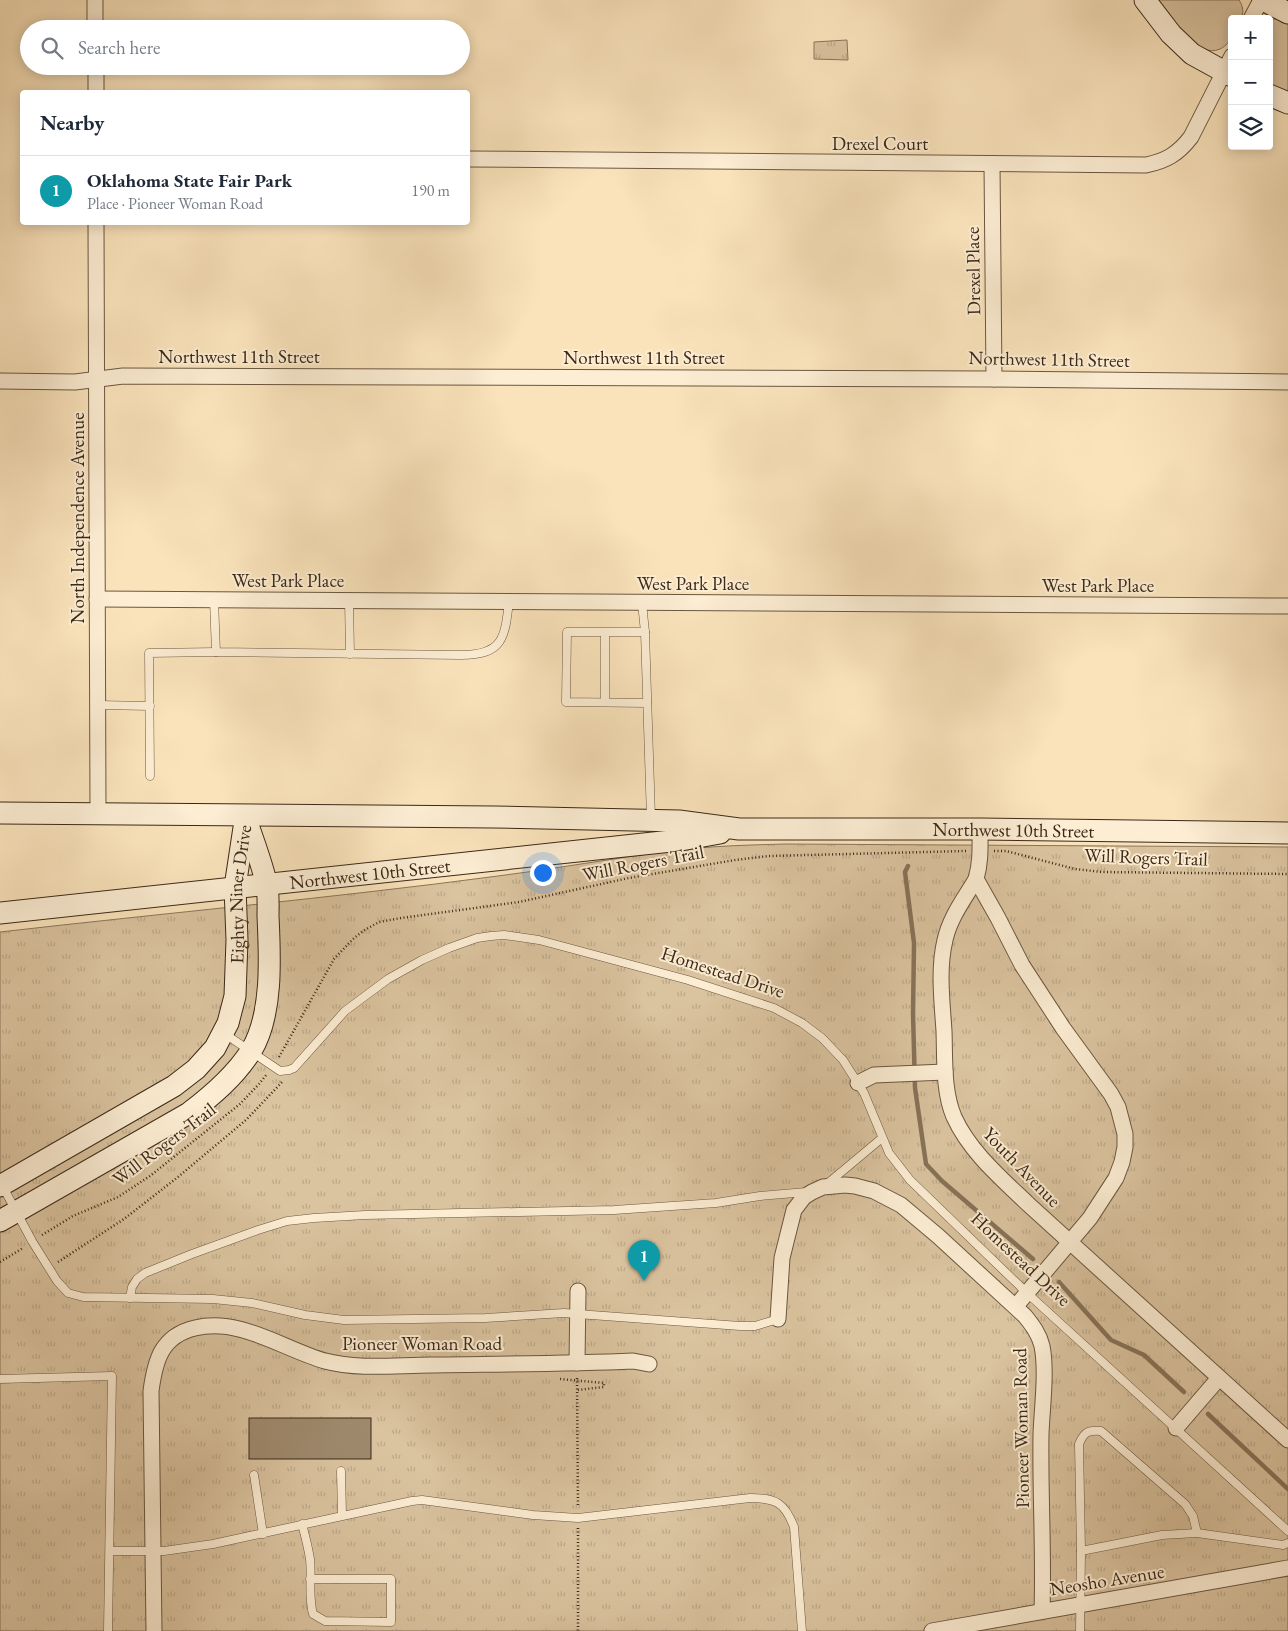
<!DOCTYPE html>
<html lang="en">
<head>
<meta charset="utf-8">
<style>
	body { margin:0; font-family:"EB Garamond",serif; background:#f2f2f3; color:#1f2937 }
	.controls { position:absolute; right:15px; top:15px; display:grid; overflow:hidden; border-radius:5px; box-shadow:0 2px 12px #0003 }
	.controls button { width:45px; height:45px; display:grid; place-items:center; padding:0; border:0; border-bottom:1px solid #e0e1e3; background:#fff; color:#1f2937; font:25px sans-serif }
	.you { position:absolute; left:542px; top:872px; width:18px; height:18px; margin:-12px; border:4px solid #fff; border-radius:50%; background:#1a73e8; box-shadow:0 0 0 8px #1a73e833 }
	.badge { display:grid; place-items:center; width:32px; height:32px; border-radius:50%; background:#2563eb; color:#fff; font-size:16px; font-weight:700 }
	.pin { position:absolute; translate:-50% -41px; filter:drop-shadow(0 1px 2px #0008) }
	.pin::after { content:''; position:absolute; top:26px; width:18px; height:15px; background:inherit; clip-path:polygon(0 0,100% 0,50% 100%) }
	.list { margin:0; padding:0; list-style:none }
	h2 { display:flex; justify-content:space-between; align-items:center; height:65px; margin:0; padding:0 20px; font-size:21px }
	h2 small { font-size:16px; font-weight:400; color:#747a83 }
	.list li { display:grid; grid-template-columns:32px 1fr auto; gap:15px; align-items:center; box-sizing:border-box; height:70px; padding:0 20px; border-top:1px solid #e0e1e3 }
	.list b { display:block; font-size:19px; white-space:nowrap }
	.list p { margin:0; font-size:16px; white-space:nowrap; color:#747a83 }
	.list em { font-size:16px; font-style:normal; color:#747a83 }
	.icon { flex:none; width:28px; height:28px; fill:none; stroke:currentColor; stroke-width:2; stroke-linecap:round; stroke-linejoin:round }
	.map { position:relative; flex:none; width:1288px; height:1631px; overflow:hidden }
	.search { position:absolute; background:#fff; box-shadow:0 2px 12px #0003; left:20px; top:20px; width:450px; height:55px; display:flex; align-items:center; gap:12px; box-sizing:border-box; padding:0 18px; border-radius:28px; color:#747a83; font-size:19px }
	.panel { position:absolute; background:#fff; box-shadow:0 2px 12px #0003; left:20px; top:90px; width:450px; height:135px; border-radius:5px }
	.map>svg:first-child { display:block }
</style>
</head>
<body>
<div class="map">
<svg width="1288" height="1631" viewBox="0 0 1288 1631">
	<defs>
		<pattern id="park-tufts" width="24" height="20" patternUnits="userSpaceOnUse" patternTransform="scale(1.25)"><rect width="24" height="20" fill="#dac39f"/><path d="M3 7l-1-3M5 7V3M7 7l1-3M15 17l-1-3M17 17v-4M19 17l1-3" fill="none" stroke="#bca888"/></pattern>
	</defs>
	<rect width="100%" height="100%" fill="#fae3bb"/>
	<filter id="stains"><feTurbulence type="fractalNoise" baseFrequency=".004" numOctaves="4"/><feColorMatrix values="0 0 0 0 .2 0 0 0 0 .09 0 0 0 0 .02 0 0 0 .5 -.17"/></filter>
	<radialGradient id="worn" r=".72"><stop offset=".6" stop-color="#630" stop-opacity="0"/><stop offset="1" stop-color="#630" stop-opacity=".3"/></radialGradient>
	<g fill="#dac39f" stroke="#8a765b">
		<path d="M1156,0h83c4,6 5,12 2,19h-9c0,12 1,24 -12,30 -22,11 -52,-34 -64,-49z"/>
		<polygon points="1274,19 1282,19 1288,23 1288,94 1269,85 1269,20"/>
	</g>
	<g fill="url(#park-tufts)" stroke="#8a765b">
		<polygon points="847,40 848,60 814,59 814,42"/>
		<path d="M786,844l502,3v784h-1288v-699c166,-19 332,-34 498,-56 57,-7 115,-18 173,-25 38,-5 76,-6 115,-7z"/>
	</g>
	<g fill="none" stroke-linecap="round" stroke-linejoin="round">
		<g stroke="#877258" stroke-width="4.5">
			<polyline points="908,866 905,872 914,943 913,1014 915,1088 926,1164 942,1181 1033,1259"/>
			<polyline points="1059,1282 1111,1340 1144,1355 1184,1392"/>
			<polyline points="1208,1414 1288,1489"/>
		</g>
	</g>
	<rect fill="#9e896c" stroke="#3b2817" x="249" y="1418" width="122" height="41"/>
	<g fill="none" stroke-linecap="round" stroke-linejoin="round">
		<g stroke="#6b5740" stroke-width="9">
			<g id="lane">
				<path d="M214,600l2,52 245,3c42,0 44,-17 48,-54"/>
				<polyline points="349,600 350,654"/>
				<polyline points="642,603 645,632 651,818"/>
				<polyline points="645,632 567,632 566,702 647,703"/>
				<polyline points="605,633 605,702"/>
				<polyline points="98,705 150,706"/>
				<polyline points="150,776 149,653 216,652"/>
				<polyline points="225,1034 280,1071 289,1070 294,1068 345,1011 388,979 422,960 449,948 477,938 491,936 504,935 539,940 688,980 774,1008 802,1023 822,1038 843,1060 864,1093 889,1153 910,1180 1027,1293 1288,1531"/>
				<polyline points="827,1184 882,1138"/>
				<polyline points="3,1187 32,1241 57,1281 68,1293 83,1297 213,1299 252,1303 305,1315 344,1320 485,1318 564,1313 740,1326 755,1326 778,1319"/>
				<polyline points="130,1298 132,1287 137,1279 145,1273 192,1254 258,1230 287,1221 314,1218 365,1215 614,1210 716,1203 760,1196 807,1192"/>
				<polyline points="0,1379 112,1376 108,1631"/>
				<polyline points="341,1471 342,1515"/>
				<polyline points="254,1475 263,1534"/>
				<path d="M302,1524c3,11 6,23 8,35 2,19 -2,37 3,55l12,7 66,1v-43h-81"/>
				<path d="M110,1551h54l49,-7 199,-43 10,-1 111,15 45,3 172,-20c26,0 35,5 44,29l8,104"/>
				<path d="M1081,1551l-2,-107c5,-12 9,-14 22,-13l84,73 8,12 4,17"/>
				<polyline points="1080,1631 1081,1551 1162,1535 1197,1533 1283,1545 1288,1543"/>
			</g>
		</g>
		<g stroke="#6b5740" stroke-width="17">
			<g id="street">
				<polyline points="95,0 95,29"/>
				<polyline points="1251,19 1261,0"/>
				<polyline points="96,66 96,92"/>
				<path d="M468,159l678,6c20,-4 32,-11 45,-28l41,-81"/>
				<polyline points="992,164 994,379"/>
				<polyline points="96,222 98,813"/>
				<polyline points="0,381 75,382 123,376 994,379 1288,382"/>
				<polyline points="97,599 1288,606"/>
				<path d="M980,829c0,17 1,33 -4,50 -11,19 -26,38 -31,61 -7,29 -3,61 -1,91 1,28 -1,60 10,86 16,35 47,61 74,87l260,236"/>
				<polyline points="976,879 998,918 1022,965 1063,1028 1111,1094 1118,1107 1125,1134 1125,1147 1122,1162 1116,1178 1090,1218 1016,1306"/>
				<polyline points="858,1083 874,1075 945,1072"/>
				<path d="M778,1319l4,-61 12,-48 10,-13 8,-5 11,-5 22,-2 10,1 19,5 27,14 37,31 87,80c8,10 14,18 17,30 5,25 0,62 -1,88 -1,59 3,118 1,177"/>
				<polyline points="577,1363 578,1291"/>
				<polyline points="1176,1428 1219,1378"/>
				<path d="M154,1631l-3,-240c4,-30 10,-55 44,-63 45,-11 88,21 130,33 34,9 72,4 107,4 67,-1 134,-1 201,-4l16,3"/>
				<polyline points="932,1631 1288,1568"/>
			</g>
		</g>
		<g stroke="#3b2817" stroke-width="23">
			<g id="secondary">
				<polyline points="1145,0 1171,34 1192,54 1232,76"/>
				<polyline points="1263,0 1288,13"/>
				<polyline points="1269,95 1288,103"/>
				<path id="s1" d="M0,813l494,4 185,4 60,8h241l308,4"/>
				<path id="s2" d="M0,913l681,-73 39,-7"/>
				<path id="s3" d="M0,1186l174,-100 22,-17 19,-21 13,-25 7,-27 2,-56 -2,-53 10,-66"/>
				<path d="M0,1221l189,-108c24,-18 46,-37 62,-62 22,-36 19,-94 17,-135 0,-11 1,-24 -2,-34 -5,-22 -14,-44 -21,-66"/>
			</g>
		</g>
		<g stroke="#3b2817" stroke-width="2.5" stroke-dasharray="1 2.5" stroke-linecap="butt">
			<polyline points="994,851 1006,851 1075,869 1102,872 1288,874"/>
			<polyline points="279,1057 334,959 353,939 363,931 379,922 401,918 519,902 629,878 735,860 769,856 966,851"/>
			<polyline points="42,1235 73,1216 118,1197 150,1176 240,1104 259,1084 267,1074"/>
			<polyline points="0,1262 23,1248"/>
			<polyline points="58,1262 124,1219 178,1177 246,1120 283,1081"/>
			<polyline points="577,1378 578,1507"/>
			<polyline points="560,1379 604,1383 604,1387 577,1390"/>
			<polyline points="578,1528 578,1631"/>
		</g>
		<use href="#lane" stroke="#fcedd3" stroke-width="8"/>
		<use href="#street" stroke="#fcedd3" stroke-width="15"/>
		<use href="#secondary" stroke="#fcedd3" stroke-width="21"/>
	</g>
	<g text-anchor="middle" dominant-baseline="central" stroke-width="4" stroke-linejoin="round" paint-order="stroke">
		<g font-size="19" fill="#3b2817" stroke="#fcedd3">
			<text x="880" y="143">Drexel Court</text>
			<text transform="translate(973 271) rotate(-91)">Drexel Place</text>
			<text x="239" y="356">Northwest 11th Street</text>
			<text x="644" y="357">Northwest 11th Street</text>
			<text transform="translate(1049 359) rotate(1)">Northwest 11th Street</text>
			<text transform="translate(77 518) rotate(-90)">North Independence Avenue</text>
			<text x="288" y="580">West Park Place</text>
			<text x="693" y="583">West Park Place</text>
			<text x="1098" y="585">West Park Place</text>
			<text stroke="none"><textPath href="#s1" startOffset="1014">Northwest 10th Street</textPath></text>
			<text transform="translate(1146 857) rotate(2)">Will Rogers Trail</text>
			<text transform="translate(643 863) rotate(-11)">Will Rogers Trail</text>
			<text stroke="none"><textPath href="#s2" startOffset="372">Northwest 10th Street</textPath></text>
			<text stroke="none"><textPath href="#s3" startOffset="415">Eighty Niner Drive</textPath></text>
			<text transform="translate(723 972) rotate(18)">Homestead Drive</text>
			<text transform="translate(164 1144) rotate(-37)">Will Rogers Trail</text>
			<text transform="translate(1022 1167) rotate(46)">Youth Avenue</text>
			<text transform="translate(1021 1259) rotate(43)">Homestead Drive</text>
			<text x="422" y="1343">Pioneer Woman Road</text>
			<text transform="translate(1021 1428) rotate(-91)">Pioneer Woman Road</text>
			<text transform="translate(1107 1580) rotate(-9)">Neosho Avenue</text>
		</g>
	</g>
	<rect width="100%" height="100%" filter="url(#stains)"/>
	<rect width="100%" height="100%" fill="url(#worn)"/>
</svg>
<div class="controls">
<button>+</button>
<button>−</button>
<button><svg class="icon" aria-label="layers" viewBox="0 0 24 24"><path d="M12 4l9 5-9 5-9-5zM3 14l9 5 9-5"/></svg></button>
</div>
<div class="you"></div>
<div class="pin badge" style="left:644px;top:1281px;background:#0f9aa8">1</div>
<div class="search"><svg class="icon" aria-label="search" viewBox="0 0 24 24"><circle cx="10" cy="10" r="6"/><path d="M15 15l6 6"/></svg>Search here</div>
<section class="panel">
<h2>Nearby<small></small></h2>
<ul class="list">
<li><span class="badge" style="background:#0f9aa8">1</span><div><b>Oklahoma State Fair Park</b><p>Place · Pioneer Woman Road</p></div><em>190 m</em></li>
</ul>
</section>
</div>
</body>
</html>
